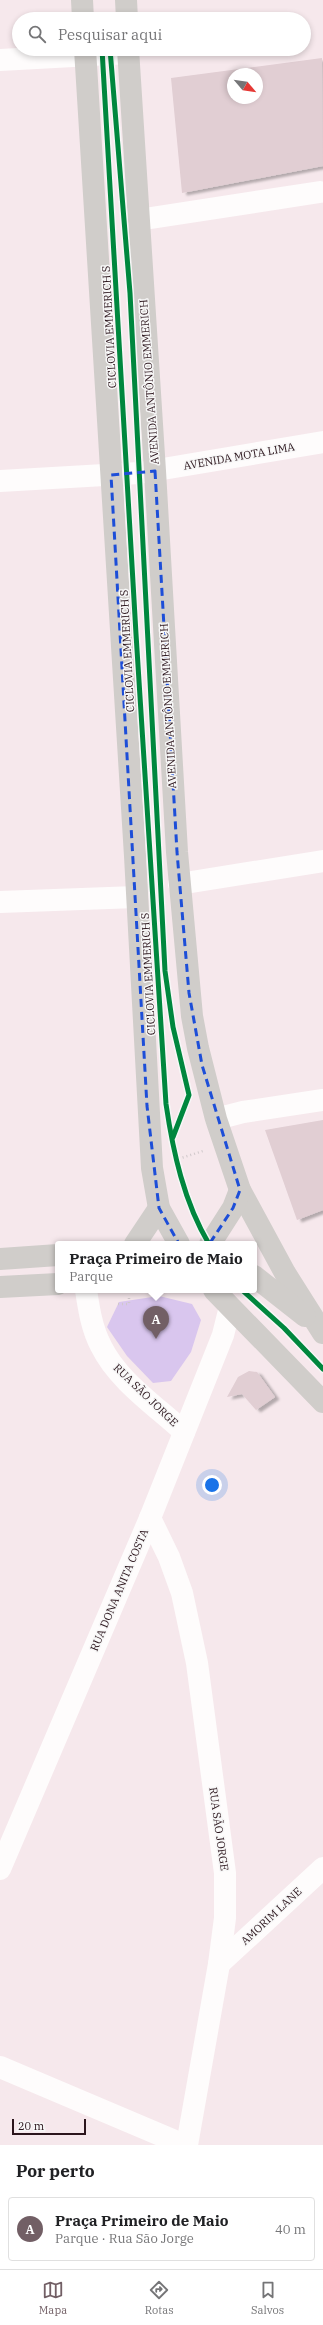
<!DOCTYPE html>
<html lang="pt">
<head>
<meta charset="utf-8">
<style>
	body { margin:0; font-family:"IBM Plex Serif",serif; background:#f2f2f2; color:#202124 }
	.compass { position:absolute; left:227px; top:68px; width:36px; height:36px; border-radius:50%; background:#fff; box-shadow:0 2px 6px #0003; rotate:119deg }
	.scale { position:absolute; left:12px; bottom:10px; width:74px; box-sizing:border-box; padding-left:4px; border:2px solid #2b151c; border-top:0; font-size:11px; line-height:14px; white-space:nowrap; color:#2b151c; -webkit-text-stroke:3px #f7f7f7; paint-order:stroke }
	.you { position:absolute; left:212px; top:1485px; width:14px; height:14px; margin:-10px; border:3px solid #fff; border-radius:50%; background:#1a73e8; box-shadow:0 0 0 6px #1a73e833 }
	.badge { display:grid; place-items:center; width:26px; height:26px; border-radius:50%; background:#725f65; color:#fff; font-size:13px; font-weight:700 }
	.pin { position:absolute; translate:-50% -33px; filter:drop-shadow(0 1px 2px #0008) }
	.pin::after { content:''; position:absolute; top:21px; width:14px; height:12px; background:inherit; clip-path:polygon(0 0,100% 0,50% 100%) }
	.popup { position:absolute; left:55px; top:1241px; width:202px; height:52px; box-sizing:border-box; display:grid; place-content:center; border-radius:4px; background:#fff; filter:drop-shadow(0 1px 3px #0005); font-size:13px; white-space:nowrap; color:#757577 }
	.popup b { font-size:15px; color:#202124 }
	.popup::after { content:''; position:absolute; left:50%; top:100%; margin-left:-8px; border:8px solid transparent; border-top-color:#fff }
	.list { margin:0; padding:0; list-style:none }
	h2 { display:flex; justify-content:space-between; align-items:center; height:52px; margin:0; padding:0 16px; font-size:17px }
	h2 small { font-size:13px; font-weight:400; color:#757577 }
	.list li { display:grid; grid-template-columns:26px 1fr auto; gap:12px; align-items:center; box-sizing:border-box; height:64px; margin:0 8px 8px; padding:0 8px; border:1px solid #e0e0e0; border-radius:4px }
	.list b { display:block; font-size:15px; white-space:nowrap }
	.list p { margin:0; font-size:13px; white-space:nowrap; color:#757577 }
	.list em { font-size:13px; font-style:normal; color:#757577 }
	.icon { flex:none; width:22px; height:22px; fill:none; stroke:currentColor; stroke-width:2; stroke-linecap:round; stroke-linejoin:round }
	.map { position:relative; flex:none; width:323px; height:2145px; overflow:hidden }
	.search { position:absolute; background:#fff; box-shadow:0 2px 6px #0003; left:12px; right:12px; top:12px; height:44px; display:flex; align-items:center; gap:10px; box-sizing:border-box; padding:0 14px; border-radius:22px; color:#757577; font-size:15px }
	.sheet { height:124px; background:#fff }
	nav { display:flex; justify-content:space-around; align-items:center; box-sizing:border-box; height:56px; border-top:1px solid #e0e0e0; background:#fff; font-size:11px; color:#757577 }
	nav a { display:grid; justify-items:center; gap:2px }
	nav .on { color:#725f65 }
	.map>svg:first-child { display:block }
</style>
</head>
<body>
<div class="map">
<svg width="323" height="2145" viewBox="0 0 323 2145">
	<defs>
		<filter id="shadow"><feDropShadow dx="4.5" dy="2.5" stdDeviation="1" flood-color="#0004"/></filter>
	</defs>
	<rect width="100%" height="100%" fill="#f6e8ec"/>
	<polygon fill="#d9c6ee" points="159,1296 192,1304 201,1320 191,1352 171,1381 153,1383 127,1356 107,1327 119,1302"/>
	<g fill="#e1ced3" fill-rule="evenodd" filter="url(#shadow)">
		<path d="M322,58l1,108 -141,27 -11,-115zM233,74h24v24h-24z"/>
		<polygon points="323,1120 323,1210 297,1220 265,1130"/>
		<polygon points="249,1371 257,1372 275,1397 256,1410 242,1394 227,1397 238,1377"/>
	</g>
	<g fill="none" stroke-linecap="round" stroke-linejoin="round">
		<g stroke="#d0c8cb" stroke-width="2.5" stroke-dasharray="1 3" stroke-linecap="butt">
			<polyline points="175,1160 203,1151"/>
			<polyline points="118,1304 129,1304 129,1296"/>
		</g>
		<g stroke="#fefcfc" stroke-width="22">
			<polyline points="0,60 128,53"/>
			<polyline points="138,220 320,192"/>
			<polyline points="0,481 139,473 323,442"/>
			<polyline points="179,884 323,861"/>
			<polyline points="0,902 136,897"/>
			<polyline points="216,1119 243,1112 323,1100"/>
			<path d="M86,1290c3,20 6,39 15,56 17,35 55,60 83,86"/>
			<polyline points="150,1518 169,1557 182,1593 197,1663 225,1873 225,1918 219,1964 187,2145"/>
			<polyline points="0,1869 150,1518 223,1335 230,1307"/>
			<polyline points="219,1964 323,1868"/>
			<polyline points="0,2067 184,2145"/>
		</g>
		<g stroke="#d0cdca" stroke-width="22">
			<polyline points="82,0 83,19"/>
			<polyline points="126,0 127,19"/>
			<polyline points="85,49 135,856 152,1168 159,1208 179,1244"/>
			<polyline points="128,49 155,471 177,852 192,1016 198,1048 216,1119 240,1190 285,1273 323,1333"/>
			<polyline points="135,1244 159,1208"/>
			<polyline points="210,1244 233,1208 240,1190"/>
			<polyline points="0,1259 58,1255"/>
			<polyline points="254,1276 305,1316"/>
			<polyline points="0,1287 58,1284"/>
			<polyline points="214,1290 323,1402"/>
		</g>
		<g stroke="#f7f7f7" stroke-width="8">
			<g id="cycleway">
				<path d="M102,49l34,585 30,470c7,48 18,98 43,140"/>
				<polyline points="110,49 130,293 165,971 173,1027 189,1095 173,1137"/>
				<polyline points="242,1290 284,1328 323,1369"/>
			</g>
		</g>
		<use href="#cycleway" stroke="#00873e" stroke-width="5"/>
	</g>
	<path fill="none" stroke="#1d4ed8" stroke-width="3" stroke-dasharray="8 5" stroke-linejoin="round" d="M155,471l22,381 12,141 13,72 38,125 -7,18 -27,41 -27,-5 -20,-36 -12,-102 -36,-631z"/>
	<g text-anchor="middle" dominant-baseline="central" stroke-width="3" stroke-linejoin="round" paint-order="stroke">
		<g font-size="11" fill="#2b151c" stroke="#f7f7f7">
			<text transform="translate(109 327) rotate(-93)">CICLOVIA EMMERICH S</text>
			<text transform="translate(149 382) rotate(-94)">AVENIDA ANTÔNIO EMMERICH</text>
			<text transform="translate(239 456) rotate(-10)">AVENIDA MOTA LIMA</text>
			<text transform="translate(127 651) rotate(-93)">CICLOVIA EMMERICH S</text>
			<text transform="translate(168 706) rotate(-93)">AVENIDA ANTÔNIO EMMERICH</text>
			<text transform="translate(148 974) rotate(-93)">CICLOVIA EMMERICH S</text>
			<text transform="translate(146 1395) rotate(44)">RUA SÃO JORGE</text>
			<text transform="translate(119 1590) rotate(-67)">RUA DONA ANITA COSTA</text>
			<text transform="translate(219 1829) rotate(82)">RUA SÃO JORGE</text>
			<text transform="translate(271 1916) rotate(-43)">AMORIM LANE</text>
		</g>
	</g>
</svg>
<svg class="compass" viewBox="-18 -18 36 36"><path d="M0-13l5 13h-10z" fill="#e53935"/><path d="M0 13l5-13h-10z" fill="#757577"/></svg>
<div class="scale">20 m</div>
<div class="you"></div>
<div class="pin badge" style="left:156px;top:1339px">A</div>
<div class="popup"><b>Praça Primeiro de Maio</b>Parque</div>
<div class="search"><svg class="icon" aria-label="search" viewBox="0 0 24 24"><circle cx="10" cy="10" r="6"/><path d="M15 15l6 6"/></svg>Pesquisar aqui</div>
</div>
<section class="sheet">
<h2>Por perto<small></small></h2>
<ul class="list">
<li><span class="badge">A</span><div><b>Praça Primeiro de Maio</b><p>Parque · Rua São Jorge</p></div><em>40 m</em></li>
</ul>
</section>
<nav>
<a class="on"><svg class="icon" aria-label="map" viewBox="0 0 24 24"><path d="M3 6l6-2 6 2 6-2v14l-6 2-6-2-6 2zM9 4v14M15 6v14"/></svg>Mapa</a>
<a><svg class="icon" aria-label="directions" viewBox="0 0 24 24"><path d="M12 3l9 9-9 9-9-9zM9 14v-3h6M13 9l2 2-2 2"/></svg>Rotas</a>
<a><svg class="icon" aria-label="saved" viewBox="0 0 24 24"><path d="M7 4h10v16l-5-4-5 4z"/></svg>Salvos</a>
</nav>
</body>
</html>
